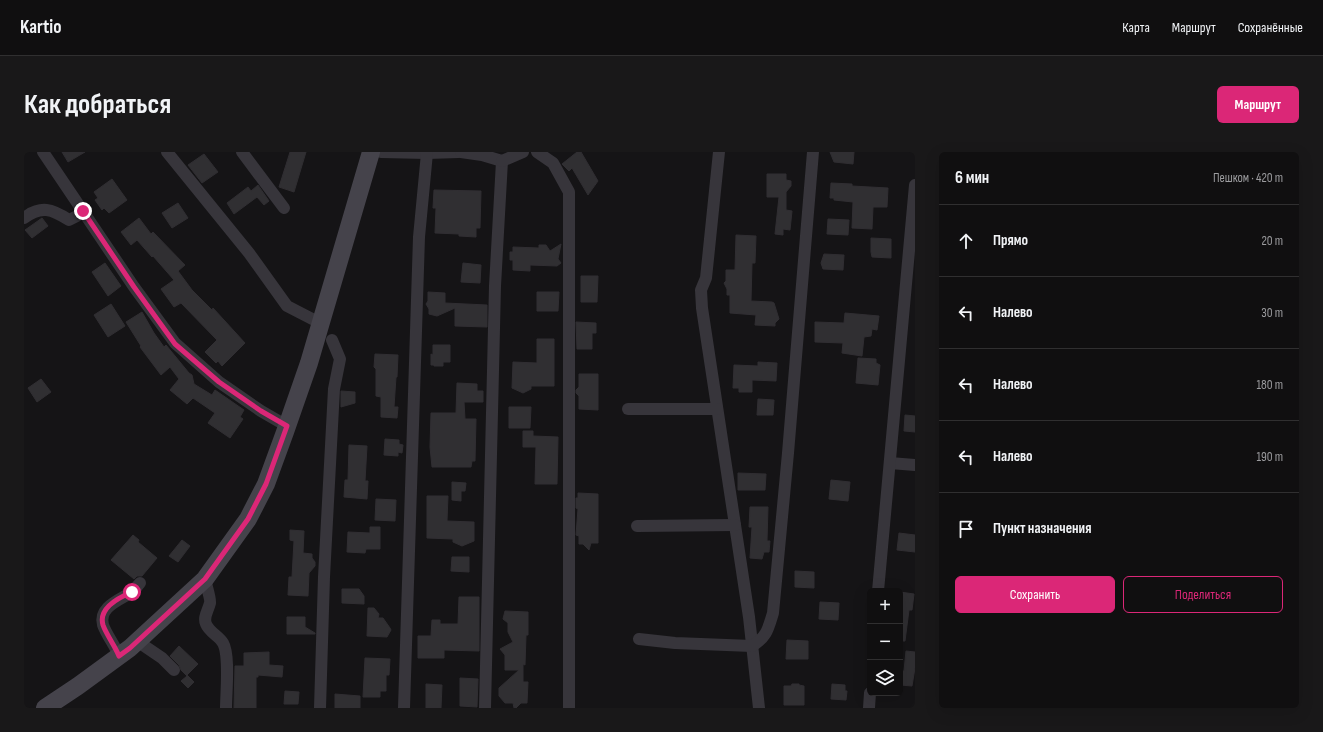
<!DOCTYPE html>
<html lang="ru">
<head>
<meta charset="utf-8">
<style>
	body { margin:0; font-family:"Sofia Sans Condensed",sans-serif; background:#191819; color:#f1f3f6 }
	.controls { position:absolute; right:12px; bottom:12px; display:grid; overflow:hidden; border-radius:6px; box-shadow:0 4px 16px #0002 }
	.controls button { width:36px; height:36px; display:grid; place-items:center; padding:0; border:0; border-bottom:1px solid #302f30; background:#100f10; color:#f1f3f6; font:20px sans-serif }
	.stop { position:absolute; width:12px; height:12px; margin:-9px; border:3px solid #db2777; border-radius:50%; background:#fff }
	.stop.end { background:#db2777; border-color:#fff; box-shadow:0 1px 4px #0008 }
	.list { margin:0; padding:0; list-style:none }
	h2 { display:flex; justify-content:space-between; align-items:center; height:52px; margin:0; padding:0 16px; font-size:17px }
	h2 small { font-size:13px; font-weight:400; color:#9c9c9f }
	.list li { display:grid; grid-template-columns:26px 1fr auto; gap:12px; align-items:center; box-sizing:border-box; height:72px; padding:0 16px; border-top:1px solid #302f30 }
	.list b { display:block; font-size:15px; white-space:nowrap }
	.list em { font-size:13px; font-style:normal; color:#9c9c9f }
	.actions { display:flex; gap:8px; padding:12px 16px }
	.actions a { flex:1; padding:9px 0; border:1px solid #db2777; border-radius:6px; text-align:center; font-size:14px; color:#db2777 }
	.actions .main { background:#db2777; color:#fff }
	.icon { flex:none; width:22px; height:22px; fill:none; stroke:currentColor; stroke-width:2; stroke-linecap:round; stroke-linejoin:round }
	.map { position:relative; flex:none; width:891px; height:556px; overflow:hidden; border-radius:6px }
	header { display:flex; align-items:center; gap:24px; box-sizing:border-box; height:56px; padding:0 20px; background:#100f10; border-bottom:1px solid #302f30 }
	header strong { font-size:19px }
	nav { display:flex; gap:22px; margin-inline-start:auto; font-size:14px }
	.intro { display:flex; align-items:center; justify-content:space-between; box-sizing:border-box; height:96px; padding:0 24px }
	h1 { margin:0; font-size:28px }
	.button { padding:10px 18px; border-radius:6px; background:#db2777; color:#fff; font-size:14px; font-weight:700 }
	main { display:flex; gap:24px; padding:0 24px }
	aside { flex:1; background:#100f10; border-radius:6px; box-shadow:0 4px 16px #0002 }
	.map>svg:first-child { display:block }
</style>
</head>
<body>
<header>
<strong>Kartio</strong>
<nav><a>Карта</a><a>Маршрут</a><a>Сохранённые</a></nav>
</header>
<div class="intro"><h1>Как добраться</h1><a class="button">Маршрут</a></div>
<main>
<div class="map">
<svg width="891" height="556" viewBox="0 0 891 556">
	<rect width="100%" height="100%" fill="#151416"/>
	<g fill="#302f32" stroke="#302e32">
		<polygon points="38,0 61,0 44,10"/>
		<polygon points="266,0 282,0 270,40 255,35"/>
		<polygon points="553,0 557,0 574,29 564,43 548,16 545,19 538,12"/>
		<polygon points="806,0 830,0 829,12 810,10"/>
		<polygon points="180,2 194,20 178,31 164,13"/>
		<polygon points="743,22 762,22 762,28 767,29 767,34 762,40 762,58 768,59 766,78 759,77 759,83 751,82 755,45 743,45"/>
		<polygon points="88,27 103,48 85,61 80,56 78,58 71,48 74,46 70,40"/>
		<polygon points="807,31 828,32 828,34 864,36 863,55 849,55 848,77 828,76 829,50 810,48 810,46 806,46"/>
		<polygon points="234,33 245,49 240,53 233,45 210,62 203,51 224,35 227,39"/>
		<polygon points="410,38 457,39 456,76 452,76 452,85 435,84 435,82 411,81 412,56 409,56"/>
		<polygon points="154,51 164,66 148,76 138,61"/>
		<polygon points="18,66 24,74 8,86 1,78"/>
		<polygon points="115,66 127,82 129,80 161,113 154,119 168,138 188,158 189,156 221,191 198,214 194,209 192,211 181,200 193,188 157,151 150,155 137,137 150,128 129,104 128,105 113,88 107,93 97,80"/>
		<polygon points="804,67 825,68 824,83 803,82"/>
		<polygon points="712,83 732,84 731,111 728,111 727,149 748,150 750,151 755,167 751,171 751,174 731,173 732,163 706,161 706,143 703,143 703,137 700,131 702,129 702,118 711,118"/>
		<polygon points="847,86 867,87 867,106 848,105 847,100"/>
		<polygon points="537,92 534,107 537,111 533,114 506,113 506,119 489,118 489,108 486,108 486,100 489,100 489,95 515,96 515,93 522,93 526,99"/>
		<polygon points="800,102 820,103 819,118 799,117 797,111"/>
		<polygon points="81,111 97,134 84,144 68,120"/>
		<polygon points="439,111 457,113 456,131 437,130"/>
		<polygon points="557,124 574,124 573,150 557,150"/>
		<polygon points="404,140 421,141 421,151 463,153 463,175 431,174 431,156 413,164 405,162 405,157 402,152 404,149"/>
		<polygon points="513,140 535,140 534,159 513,159"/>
		<polygon points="87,152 101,174 84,185 70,163"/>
		<polygon points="118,160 130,181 140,195 142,193 165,221 168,223 170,232 188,243 191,238 220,258 216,265 219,267 206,286 184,271 191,261 169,246 163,252 146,238 155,227 146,215 137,223 116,195 117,194 102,170"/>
		<polygon points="821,161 855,164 853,178 848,177 847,184 840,185 838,204 818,201 819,191 791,190 791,170 820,171"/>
		<polygon points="552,170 572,171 572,181 568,181 568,197 553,197"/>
		<polygon points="513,187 530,187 530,234 507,234 507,237 499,241 488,236 489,210 513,211"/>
		<polygon points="409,193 426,193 426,210 419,210 419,214 410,214 410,213 407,213 407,202 409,203"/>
		<polygon points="351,202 374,203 373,225 372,225 370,255 374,255 373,266 357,265 357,245 352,244 352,217 350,215"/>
		<polygon points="834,206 852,207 852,211 856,213 854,233 832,231"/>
		<polygon points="734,210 753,211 752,229 728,228 728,240 715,240 715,236 709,236 710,213 734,214"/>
		<polygon points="555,222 574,222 574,258 555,257 555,244 552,241 552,238 555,235"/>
		<polygon points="17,227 27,240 13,250 4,236"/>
		<polygon points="433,231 453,232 453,239 459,239 459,250 440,250 441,267 452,267 451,309 448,309 447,315 408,315 406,295 407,261 432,261"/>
		<polygon points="317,239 331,240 331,251 317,255"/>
		<polygon points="734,247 750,248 749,263 733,263"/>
		<polygon points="485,255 507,255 506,276 485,276"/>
		<polygon points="881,263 891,264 891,280 880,279"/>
		<polygon points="499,279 509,279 509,284 534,285 533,332 511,332 512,295 499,295"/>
		<polygon points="361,287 375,288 375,292 379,293 378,301 374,300 374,304 360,303"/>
		<polygon points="325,293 343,294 341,329 344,329 343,347 320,345 321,328 324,328"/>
		<polygon points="714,321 742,322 741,338 714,338"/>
		<polygon points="807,328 826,330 824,349 805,347"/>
		<polygon points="428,330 442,331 441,339 437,339 437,349 428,348"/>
		<polygon points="554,341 574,342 574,391 567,391 565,398 559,392 555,392 555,384 552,383 554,357 552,356 552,346 554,346"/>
		<polygon points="403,344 424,344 423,369 450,370 450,389 438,394 429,390 429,387 403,386"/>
		<polygon points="352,347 372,348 371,369 351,368"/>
		<polygon points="726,355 744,355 743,389 746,389 745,400 740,400 738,407 726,406 728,375 725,375"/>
		<polygon points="346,375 356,375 356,397 342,397 341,401 323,400 324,380 346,381"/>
		<polygon points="266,378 280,379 279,401 288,402 288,406 291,410 291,414 285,421 284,444 264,443 265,425 268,425 270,389 266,388"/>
		<polygon points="875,381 891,383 891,400 873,398"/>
		<polygon points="109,383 115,388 114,390 133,406 118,424 113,424 110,427 87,408"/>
		<polygon points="158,388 166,394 154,410 145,404"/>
		<polygon points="428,405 445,405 445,420 427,419"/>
		<polygon points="771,419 790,420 790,436 771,435"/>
		<polygon points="318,437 335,437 340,444 340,452 318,451"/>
		<polygon points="876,440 890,442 888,458 885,458 881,489 876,489"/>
		<polygon points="435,445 455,445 455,499 420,498 420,506 394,506 394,484 407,484 408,468 416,468 416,472 434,472"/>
		<polygon points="796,450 815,451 814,468 795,467"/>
		<polygon points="344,456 350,456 355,462 354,466 359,466 366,476 367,478 363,485 343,484"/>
		<polygon points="481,459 504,460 504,483 502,483 501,513 499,512 499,530 504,530 503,551 497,551 492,556 490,556 489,551 481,551 475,544 475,536 495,518 481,518 481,503 476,497 489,490 484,480 484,471 479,467"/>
		<polygon points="263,465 281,465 281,475 291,481 291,482 263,482"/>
		<polygon points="763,488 784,489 784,507 762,507"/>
		<polygon points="155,494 174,512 163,523 170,530 164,536 157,529 163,524 157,518 155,513 146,504"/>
		<polygon points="882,499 891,500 891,516 888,534 876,533 876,519 880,519"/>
		<polygon points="245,500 245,513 259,514 258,525 234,523 234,525 232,525 232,556 210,556 211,514 220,514 220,501"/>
		<polygon points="341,506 366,507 365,523 362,523 362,539 356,539 356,545 339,545"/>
		<polygon points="436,526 454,527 453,555 436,554"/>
		<polygon points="402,532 418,533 417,556 402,556"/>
		<polygon points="768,532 775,532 775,533 780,534 780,553 760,553 760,534 767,534"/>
		<polygon points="808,532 821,533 821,539 823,539 822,548 807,547"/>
		<polygon points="261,539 275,540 274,552 260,552"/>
		<polygon points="311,542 336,544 336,556 311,556"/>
	</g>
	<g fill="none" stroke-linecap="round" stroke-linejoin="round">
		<g stroke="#37353b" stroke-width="12">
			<polyline points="19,0 110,135 151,191 195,230 237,259 263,274"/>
			<polyline points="143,0 225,101 263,154 296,171"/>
			<polyline points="218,0 260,56"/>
			<polyline points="357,0 403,1 435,0"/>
			<polyline points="437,0 458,3 478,9 471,134 461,556"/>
			<polyline points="513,0 529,11 545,40 545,556"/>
			<polyline points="695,0 682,126 677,138 678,156 725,465 735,556"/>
			<polyline points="478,9 499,0"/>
			<path d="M0,66c17,-13 28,-9 45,2l8,-4 6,-5"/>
			<polyline points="604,257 693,257"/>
			<polyline points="866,311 891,313"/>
			<polyline points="613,374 711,373"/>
			<path d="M181,427c1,6 6,20 5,24 -2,8 -7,14 -4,21 3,8 13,12 17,19 7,12 3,50 3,65"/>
			<polyline points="854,439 891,33"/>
			<path d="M615,487l36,4 77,3c15,-9 16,-17 21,-33l15,-160 25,-301"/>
			<polyline points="113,489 138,506 150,518"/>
			<path d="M95,504c-4,-11 -12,-20 -16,-31 -5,-18 17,-25 29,-33 3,-2 5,-6 8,-9"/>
			<polyline points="296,556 300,425 310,237 316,207 308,188"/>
			<polyline points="380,556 395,85 403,1"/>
			<polyline points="845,556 846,541"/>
		</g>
		<polyline stroke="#45434b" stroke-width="18" points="21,556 54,534 106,496 181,427 224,367 242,332 261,280 285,211 347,0"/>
	</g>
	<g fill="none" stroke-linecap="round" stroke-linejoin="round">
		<path stroke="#db2777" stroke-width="5" d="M59,59l51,76 41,57 44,38 42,29 26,15 -21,58 -18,35 -43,60 -75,69 -11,8c-4,-10 -13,-22 -16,-31 -5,-17 17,-28 29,-33"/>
	</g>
</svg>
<div class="controls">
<button>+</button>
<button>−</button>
<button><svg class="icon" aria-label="layers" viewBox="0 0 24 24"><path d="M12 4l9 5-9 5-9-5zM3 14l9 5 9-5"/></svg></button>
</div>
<div class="stop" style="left:108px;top:440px"></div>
<div class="stop end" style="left:59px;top:59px"></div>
</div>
<aside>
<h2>6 мин<small>Пешком · 420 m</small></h2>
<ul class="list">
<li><svg class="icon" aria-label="ahead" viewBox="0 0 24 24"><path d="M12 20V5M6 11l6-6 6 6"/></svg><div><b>Прямо</b></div><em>20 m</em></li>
<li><svg class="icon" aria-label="left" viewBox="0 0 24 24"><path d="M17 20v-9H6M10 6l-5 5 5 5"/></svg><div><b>Налево</b></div><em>30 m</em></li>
<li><svg class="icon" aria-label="left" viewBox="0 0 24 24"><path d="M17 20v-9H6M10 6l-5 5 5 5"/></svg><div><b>Налево</b></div><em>180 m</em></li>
<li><svg class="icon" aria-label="left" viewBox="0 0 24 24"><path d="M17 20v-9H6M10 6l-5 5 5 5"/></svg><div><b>Налево</b></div><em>190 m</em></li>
<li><svg class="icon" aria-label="arrive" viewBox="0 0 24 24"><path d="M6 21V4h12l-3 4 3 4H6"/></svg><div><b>Пункт назначения</b></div></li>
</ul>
<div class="actions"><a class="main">Сохранить</a><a>Поделиться</a></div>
</aside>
</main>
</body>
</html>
